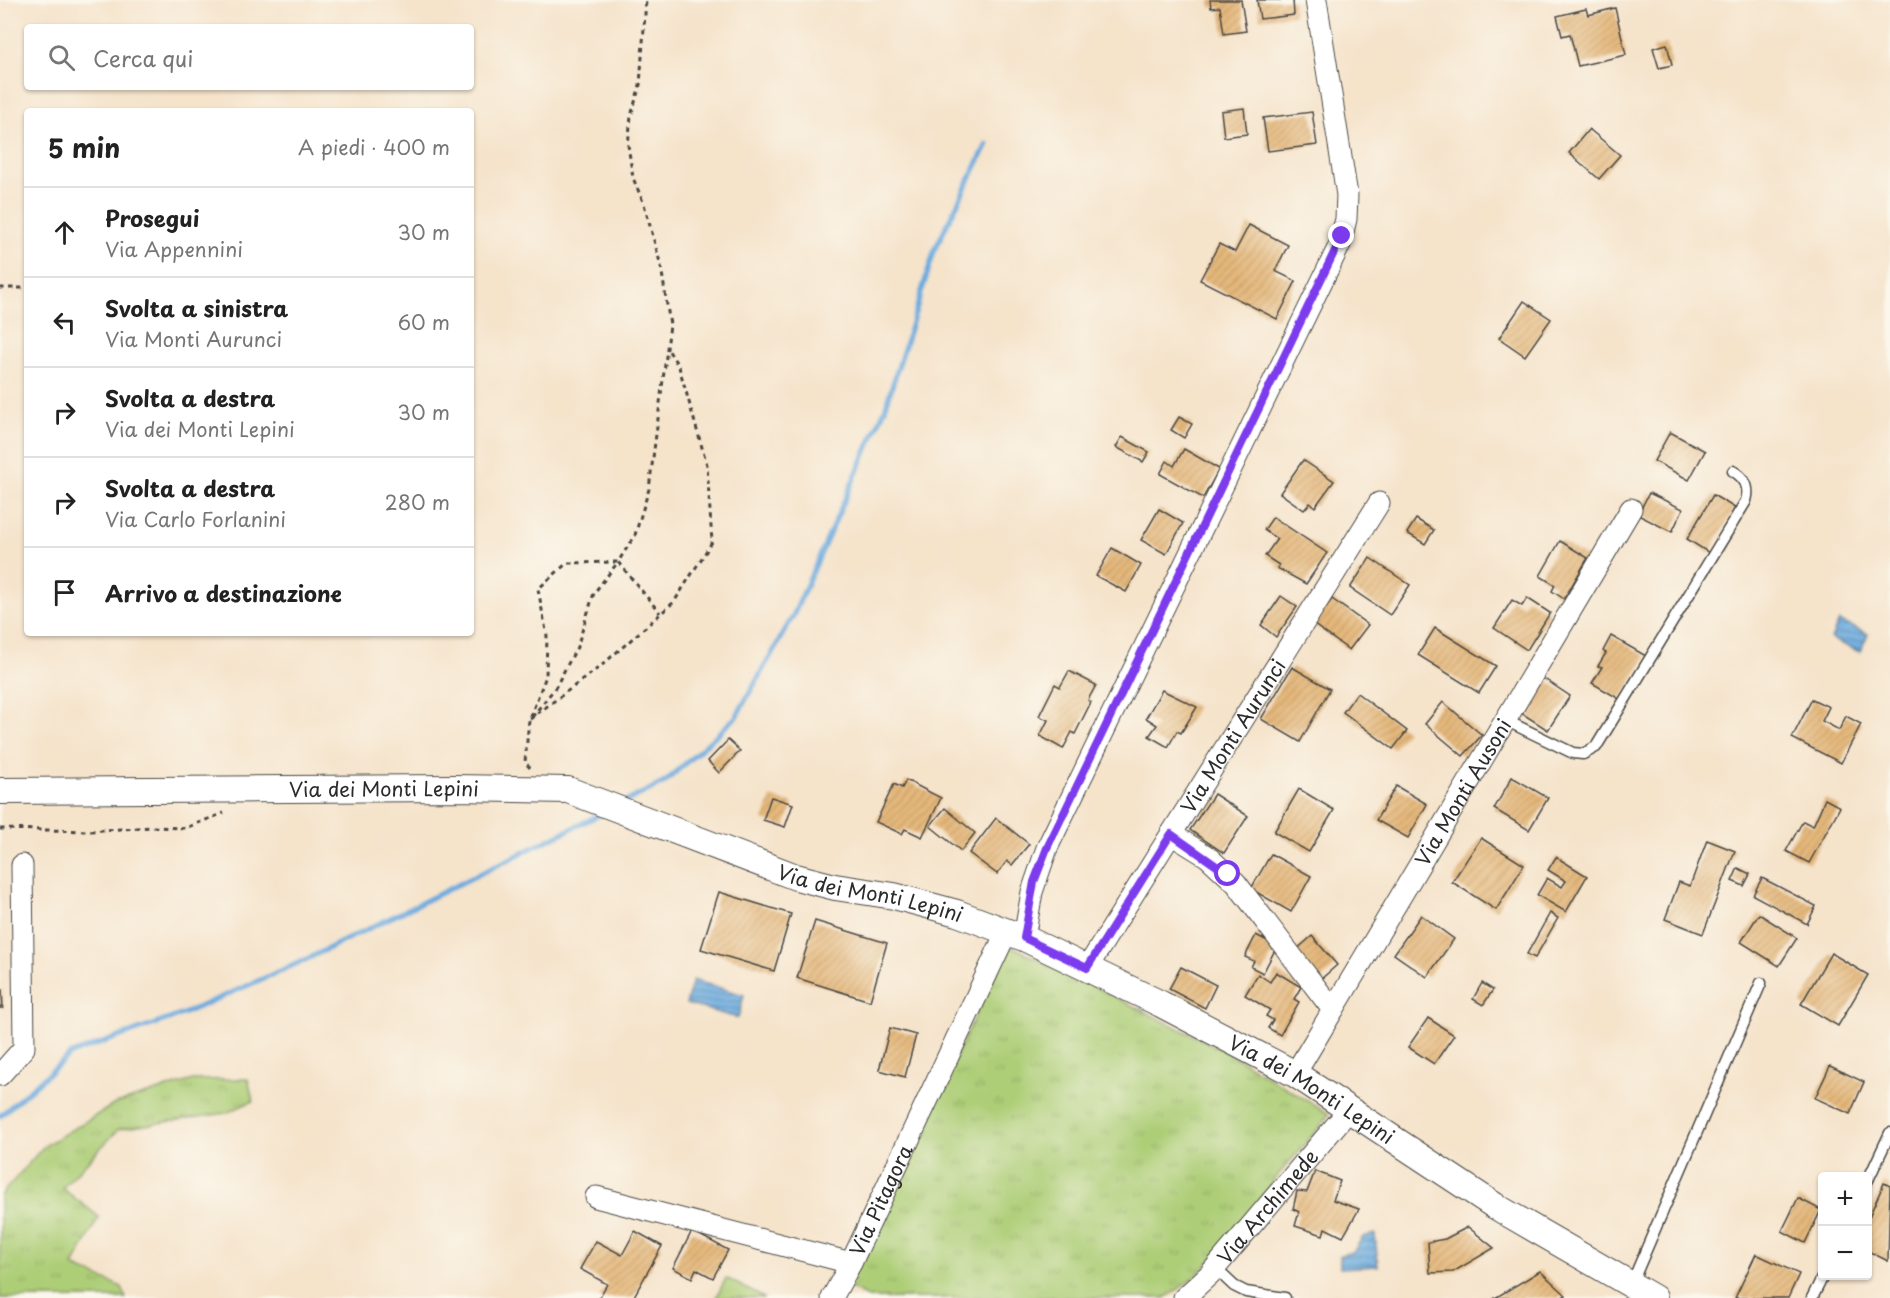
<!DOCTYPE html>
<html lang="it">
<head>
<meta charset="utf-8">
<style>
	body { margin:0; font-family:"Playpen Sans",sans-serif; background:#f6f6f6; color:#222 }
	.controls { position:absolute; right:18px; bottom:18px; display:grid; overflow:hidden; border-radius:6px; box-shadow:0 2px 4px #0004 }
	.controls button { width:54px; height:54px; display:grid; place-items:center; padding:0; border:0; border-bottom:2px solid #e0e0e0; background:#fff; color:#222; font:30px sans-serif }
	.stop { position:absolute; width:18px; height:18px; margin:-14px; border:4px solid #7c3aed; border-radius:50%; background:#fff }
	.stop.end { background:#7c3aed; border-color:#fff; box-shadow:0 2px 6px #0008 }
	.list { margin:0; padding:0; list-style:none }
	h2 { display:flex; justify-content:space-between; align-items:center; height:78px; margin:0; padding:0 24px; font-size:26px }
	h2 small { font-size:20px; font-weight:400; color:#767676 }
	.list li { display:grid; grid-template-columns:39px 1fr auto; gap:18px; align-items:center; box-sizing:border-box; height:90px; padding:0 24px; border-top:2px solid #e0e0e0 }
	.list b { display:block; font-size:22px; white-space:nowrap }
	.list p { margin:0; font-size:20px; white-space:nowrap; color:#767676 }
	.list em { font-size:20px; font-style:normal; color:#767676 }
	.icon { flex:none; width:33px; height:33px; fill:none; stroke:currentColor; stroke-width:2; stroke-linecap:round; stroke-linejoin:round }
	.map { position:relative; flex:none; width:1890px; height:1298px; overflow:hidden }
	.search { position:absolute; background:#fff; box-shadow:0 2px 4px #0004; left:24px; top:24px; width:450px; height:66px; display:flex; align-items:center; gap:15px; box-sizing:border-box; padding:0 21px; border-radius:6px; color:#767676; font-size:22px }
	.panel { position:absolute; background:#fff; box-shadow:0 2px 4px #0004; left:24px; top:108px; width:450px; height:528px; border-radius:6px }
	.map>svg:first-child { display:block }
</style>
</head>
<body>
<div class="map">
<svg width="1890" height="1298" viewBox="0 0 1890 1298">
	<defs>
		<pattern id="grass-tufts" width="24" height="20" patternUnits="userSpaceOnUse" patternTransform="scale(1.5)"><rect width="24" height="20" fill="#adce77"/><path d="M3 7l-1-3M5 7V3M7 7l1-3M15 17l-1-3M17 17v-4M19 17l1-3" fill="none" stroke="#95b167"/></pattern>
		<pattern id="water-rules" width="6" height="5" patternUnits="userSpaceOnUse" patternTransform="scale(1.5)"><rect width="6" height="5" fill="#6baade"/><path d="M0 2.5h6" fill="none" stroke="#588bb4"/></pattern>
		<pattern id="building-hatch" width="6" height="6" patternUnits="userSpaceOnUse" patternTransform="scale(1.5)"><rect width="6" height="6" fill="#e5b87b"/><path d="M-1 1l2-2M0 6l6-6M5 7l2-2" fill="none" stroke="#c59e6a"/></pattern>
	</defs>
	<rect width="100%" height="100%" fill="#fbf7ec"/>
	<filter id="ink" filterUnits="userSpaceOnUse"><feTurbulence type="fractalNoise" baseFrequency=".0167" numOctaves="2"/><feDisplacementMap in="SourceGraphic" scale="12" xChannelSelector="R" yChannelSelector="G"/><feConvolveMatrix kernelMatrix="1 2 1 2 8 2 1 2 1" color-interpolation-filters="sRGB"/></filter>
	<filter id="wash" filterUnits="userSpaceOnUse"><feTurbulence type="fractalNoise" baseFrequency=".008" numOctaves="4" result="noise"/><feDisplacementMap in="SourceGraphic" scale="24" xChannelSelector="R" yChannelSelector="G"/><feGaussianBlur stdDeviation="1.35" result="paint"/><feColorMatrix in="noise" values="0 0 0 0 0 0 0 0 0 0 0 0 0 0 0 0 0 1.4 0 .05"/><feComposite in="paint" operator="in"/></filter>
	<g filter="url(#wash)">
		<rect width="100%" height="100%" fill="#f5e3ca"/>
		<g fill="url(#grass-tufts)" stroke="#6c7c51" stroke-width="1.5">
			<path d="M1009,945l222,109 98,60c-15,22 -33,40 -50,60 -33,41 -68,100 -115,124h-295l-22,-12z"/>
			<polygon points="248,1079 253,1101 226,1113 119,1129 62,1188 99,1217 73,1266 122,1287 126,1298 0,1298 0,1196 44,1146 115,1104 193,1080"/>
		</g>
		<polygon fill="#adce77" stroke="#6c7c51" stroke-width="1.5" points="726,1278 764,1298 716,1298"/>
		<g fill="url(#water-rules)" stroke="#4b6a84" stroke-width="1.5">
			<polygon points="1839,621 1868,634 1860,652 1831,639"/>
			<polygon points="693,980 744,995 738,1018 686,1004"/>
			<polygon points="1375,1234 1378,1266 1340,1268 1340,1255 1353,1252 1363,1237"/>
		</g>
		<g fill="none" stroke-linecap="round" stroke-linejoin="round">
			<g stroke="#6baade" stroke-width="5">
				<polyline points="625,802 665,782 736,717 793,616 885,409 935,249 987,144"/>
				<polyline points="0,1116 71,1054 183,1014 305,960 603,813"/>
			</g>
		</g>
		<g id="blocks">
			<g fill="url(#building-hatch)">
				<polygon points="1210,0 1241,0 1246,31 1224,34 1220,7 1211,8"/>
				<polygon points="1257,0 1293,0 1294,15 1260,19"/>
				<polygon points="1615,8 1626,55 1578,66 1570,34 1562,36 1557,16 1586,9 1588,15"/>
				<polygon points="1667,44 1672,65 1659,68 1653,48"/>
				<polygon points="1244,108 1247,134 1224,137 1221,111"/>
				<polygon points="1312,112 1317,145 1268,151 1263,118"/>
				<polygon points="1589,129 1620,155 1599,179 1569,153"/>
				<polygon points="1249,225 1288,245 1275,271 1296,281 1277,319 1200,280 1219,244 1235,252"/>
				<polygon points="1524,301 1551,319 1525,356 1499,338"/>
				<polygon points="1179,417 1192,424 1184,438 1171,430"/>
				<polygon points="1670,432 1705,451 1689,480 1654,461"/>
				<polygon points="1122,437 1149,452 1143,462 1116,447"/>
				<polygon points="1184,449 1219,469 1203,498 1160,474 1167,461 1174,466"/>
				<polygon points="1303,460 1334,481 1315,507 1310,503 1304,510 1280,493"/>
				<polygon points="1649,493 1683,509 1672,532 1638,515"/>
				<polygon points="1713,495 1735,508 1709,553 1687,539"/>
				<polygon points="1159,509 1183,523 1166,554 1141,540"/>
				<polygon points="1273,517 1327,553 1306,584 1277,568 1279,565 1265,556 1277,539 1264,530"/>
				<polygon points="1416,519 1434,530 1425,544 1407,533"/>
				<polygon points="1560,541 1588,558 1564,599 1552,591 1555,585 1540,576"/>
				<polygon points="1112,548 1141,565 1126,592 1096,576"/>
				<polygon points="1370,558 1410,585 1390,615 1350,588"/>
				<polygon points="1281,596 1297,607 1276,637 1261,625"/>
				<polygon points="1527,598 1550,613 1527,650 1494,628 1512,600 1522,606"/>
				<polygon points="1332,599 1368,625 1349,650 1313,624"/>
				<polygon points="1435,628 1496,666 1479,693 1418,655"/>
				<polygon points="1611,636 1646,656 1621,700 1592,683 1602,667 1598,666 1606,653 1603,651"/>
				<polygon points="1292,667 1330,689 1300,742 1261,719"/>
				<polygon points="1069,671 1096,685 1088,700 1091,702 1075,734 1072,732 1063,749 1040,736 1048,720 1039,716 1055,684 1060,687"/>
				<polygon points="1540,676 1570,696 1548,730 1518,711"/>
				<polygon points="1162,690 1197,707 1181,733 1177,731 1168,747 1149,736 1157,725 1146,718"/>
				<polygon points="1357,693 1407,731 1393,749 1343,712"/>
				<polygon points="1812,699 1829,707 1822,721 1839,730 1846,716 1861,724 1841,763 1792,738"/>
				<polygon points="1443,702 1482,735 1463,756 1425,724"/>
				<polygon points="728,740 740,751 719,773 708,761"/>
				<polygon points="1512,777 1548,798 1529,830 1494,809"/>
				<polygon points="906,780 941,798 922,837 905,829 902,834 876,822 894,784 902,788"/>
				<polygon points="1396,786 1427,804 1408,838 1376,820"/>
				<polygon points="1299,789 1334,810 1309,852 1274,832"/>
				<polygon points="1214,794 1248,816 1224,853 1190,830"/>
				<polygon points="771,797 793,804 785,827 763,820"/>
				<polygon points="1825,799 1840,807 1809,863 1786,851 1803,821 1813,826"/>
				<polygon points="945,808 975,833 961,851 930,826"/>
				<polygon points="996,818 1029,844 1012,865 1007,861 997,874 969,853"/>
				<polygon points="1481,838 1524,865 1496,910 1452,882"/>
				<polygon points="1707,840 1735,851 1703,934 1665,919 1679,882 1690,886"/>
				<polygon points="1271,854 1311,876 1291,912 1251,889"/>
				<polygon points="1556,857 1587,876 1566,912 1537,895 1547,878 1562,887 1566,881 1548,870"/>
				<polygon points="1738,868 1750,874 1744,886 1732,881"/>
				<polygon points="1762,878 1816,906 1807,924 1753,895"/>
				<polygon points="719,892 791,914 774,971 701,949"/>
				<polygon points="1550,913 1558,918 1535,958 1527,954"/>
				<polygon points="1759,914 1797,938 1779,966 1741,942"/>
				<polygon points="1421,915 1454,939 1427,977 1394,954"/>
				<polygon points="815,921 887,943 870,1001 797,978"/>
				<polygon points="1256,935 1277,946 1263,973 1251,967 1254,961 1245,957"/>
				<polygon points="1312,936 1337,965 1320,980 1295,951"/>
				<polygon points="1831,953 1868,975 1838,1026 1801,1004"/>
				<polygon points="1181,967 1216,985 1205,1008 1169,989"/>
				<polygon points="1276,972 1301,987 1294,999 1299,1002 1280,1035 1268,1028 1273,1020 1266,1016 1270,1010 1245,995 1258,974 1270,982"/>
				<polygon points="1482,983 1493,990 1483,1005 1473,999"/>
				<polygon points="0,990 2,990 3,1008 0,1008"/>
				<polygon points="1428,1018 1454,1035 1434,1064 1408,1047"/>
				<polygon points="890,1028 916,1035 905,1077 879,1070"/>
				<polygon points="1830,1066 1864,1082 1850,1114 1815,1098"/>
				<polygon points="1315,1171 1340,1181 1333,1200 1359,1209 1343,1237 1325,1228 1323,1235 1295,1226 1299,1212 1293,1209 1297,1191 1307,1192"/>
				<polygon points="1884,1183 1890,1186 1888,1261 1868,1251 1868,1219"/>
				<polygon points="1798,1198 1821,1210 1805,1243 1782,1231"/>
				<polygon points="1468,1227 1494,1248 1453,1272 1430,1273 1428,1242 1445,1239"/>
				<polygon points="635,1231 662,1246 633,1298 599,1298 607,1284 580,1269 596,1241 622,1255"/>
				<polygon points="692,1231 728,1250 713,1278 696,1269 692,1278 673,1268"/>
				<polygon points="1756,1254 1799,1274 1788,1298 1735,1298"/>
				<polygon points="1540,1271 1566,1295 1561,1298 1495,1298"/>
			</g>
		</g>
	</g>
	<g filter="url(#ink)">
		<use href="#blocks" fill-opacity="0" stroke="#494743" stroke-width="1.5"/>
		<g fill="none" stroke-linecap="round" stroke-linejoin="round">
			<g stroke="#494743" stroke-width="13">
				<g id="service">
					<path d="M1505,720l68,33 10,1 13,-7 150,-246c4,-14 -1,-23 -13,-30"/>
					<polyline points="1868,1180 1890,1133"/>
					<polyline points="1215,1268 1234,1286 1246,1292 1285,1298"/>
					<polyline points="1631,1285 1761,983"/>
					<polyline points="1812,1298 1823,1276"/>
				</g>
			</g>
			<g stroke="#494743" stroke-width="23">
				<g id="minor">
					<polyline points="1171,834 1208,857 1236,883 1333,1010"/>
					<polyline points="1024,938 1032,892 1047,848 1340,244 1346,219 1347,195 1316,0"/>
					<path id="s1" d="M1087,968l292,-465"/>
					<path id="s2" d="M1295,1074l336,-565"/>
					<polyline points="0,1075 24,1048 22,865"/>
					<path id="s3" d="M596,1197l255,66 156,-332"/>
					<polyline points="832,1298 851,1263"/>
					<path id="s4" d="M1184,1298l26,-24 139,-164"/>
				</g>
			</g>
			<g stroke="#494743" stroke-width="28">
				<g id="tertiary">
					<path id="s5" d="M0,791l454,-3 114,2 228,87 39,10 59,9 63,17 67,25 137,66 134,70 200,132 159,92"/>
				</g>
			</g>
			<g stroke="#494743" stroke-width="3" stroke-dasharray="4.5 4.5" stroke-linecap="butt">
				<polyline points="0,288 27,288"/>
				<polyline points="532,717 555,688 577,647 594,593 618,562 660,613"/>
				<polyline points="530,719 601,666 674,602 712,542 707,465 679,367 667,348"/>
				<polyline points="530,768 525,762 529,720 546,676 547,636 538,589 567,563 618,562 635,535 649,489 670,325 661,266 644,204 633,178 628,145 631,116 640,85 646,0"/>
				<polyline points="0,829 89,831 153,827 185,828 224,813"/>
			</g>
			<use href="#service" stroke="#fff" stroke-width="10"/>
			<use href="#minor" stroke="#fff" stroke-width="21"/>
			<use href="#tertiary" stroke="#fff" stroke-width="26"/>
		</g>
	</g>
	<g fill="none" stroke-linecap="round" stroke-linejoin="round" filter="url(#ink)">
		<polyline stroke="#7c3aed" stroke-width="8" points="1228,874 1171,834 1087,968 1024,938 1034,882 1047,848 1342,236"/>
	</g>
	<g text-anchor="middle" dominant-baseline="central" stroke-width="6" stroke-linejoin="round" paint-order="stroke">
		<g font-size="20" fill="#2b2b2b" stroke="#fbf7ec">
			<text stroke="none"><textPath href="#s1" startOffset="274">Via Monti Aurunci</textPath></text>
			<text stroke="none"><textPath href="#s5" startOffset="384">Via dei Monti Lepini</textPath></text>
			<text stroke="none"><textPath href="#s2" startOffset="328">Via Monti Ausoni</textPath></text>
			<text stroke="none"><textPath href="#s5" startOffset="888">Via dei Monti Lepini</textPath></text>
			<text stroke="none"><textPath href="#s5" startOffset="1374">Via dei Monti Lepini</textPath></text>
			<text stroke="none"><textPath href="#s3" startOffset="333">Via Pitagora</textPath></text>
			<text stroke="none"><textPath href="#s4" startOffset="124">Via Archimede</textPath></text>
		</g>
	</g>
</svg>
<div class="controls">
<button>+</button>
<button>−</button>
</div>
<div class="stop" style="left:1228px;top:874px"></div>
<div class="stop end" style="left:1342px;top:236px"></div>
<div class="search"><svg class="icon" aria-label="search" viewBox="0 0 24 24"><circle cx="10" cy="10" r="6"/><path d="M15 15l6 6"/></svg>Cerca qui</div>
<section class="panel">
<h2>5 min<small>A piedi · 400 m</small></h2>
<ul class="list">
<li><svg class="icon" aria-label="ahead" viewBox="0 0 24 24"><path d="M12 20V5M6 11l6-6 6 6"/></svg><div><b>Prosegui</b><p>Via Appennini</p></div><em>30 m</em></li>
<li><svg class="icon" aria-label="left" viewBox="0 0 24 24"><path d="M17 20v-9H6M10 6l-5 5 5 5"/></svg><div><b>Svolta a sinistra</b><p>Via Monti Aurunci</p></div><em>60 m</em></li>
<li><svg class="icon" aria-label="right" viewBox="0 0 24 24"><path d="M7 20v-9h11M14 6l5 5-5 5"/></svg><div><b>Svolta a destra</b><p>Via dei Monti Lepini</p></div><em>30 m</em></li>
<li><svg class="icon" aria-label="right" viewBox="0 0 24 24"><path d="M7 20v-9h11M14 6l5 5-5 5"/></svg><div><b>Svolta a destra</b><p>Via Carlo Forlanini</p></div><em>280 m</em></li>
<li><svg class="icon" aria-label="arrive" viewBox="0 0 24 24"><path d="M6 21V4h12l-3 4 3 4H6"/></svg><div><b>Arrivo a destinazione</b></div></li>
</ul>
</section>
</div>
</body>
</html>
